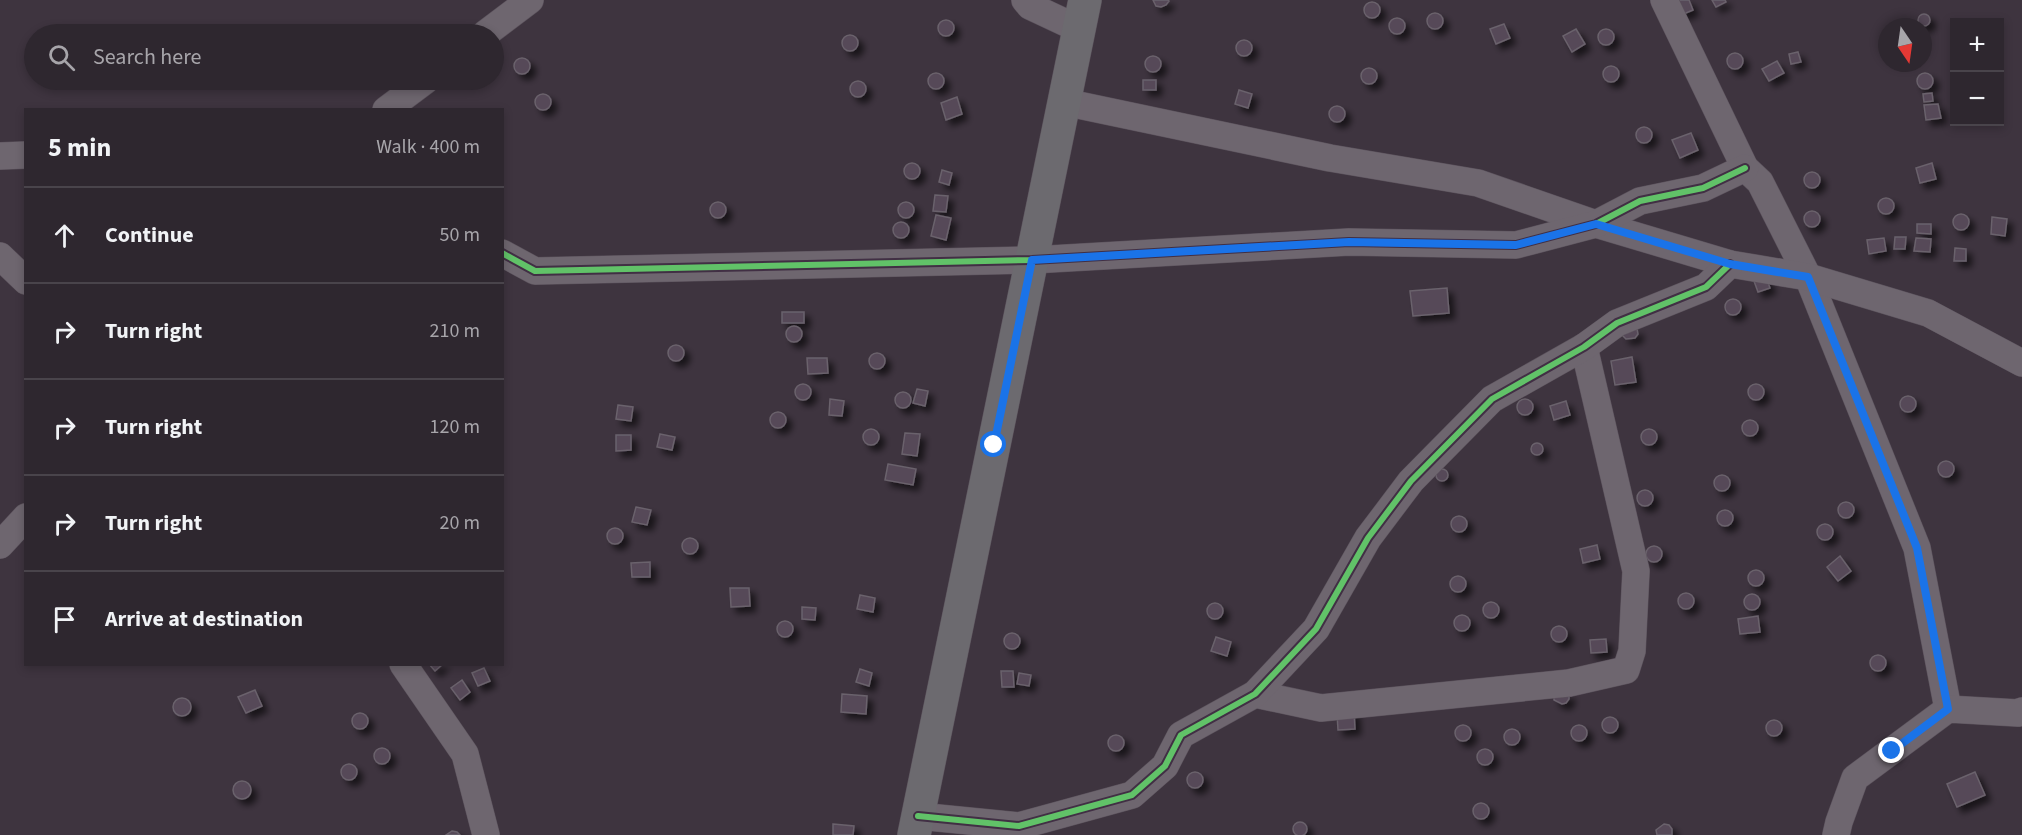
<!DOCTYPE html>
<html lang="en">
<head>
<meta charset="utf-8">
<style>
	body { margin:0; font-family:"Source Sans 3",sans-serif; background:#3a333b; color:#f1f3f6 }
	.controls { position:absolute; right:18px; top:18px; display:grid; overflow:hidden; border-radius:0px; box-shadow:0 3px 9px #0003 }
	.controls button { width:54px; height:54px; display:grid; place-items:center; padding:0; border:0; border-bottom:2px solid #49444b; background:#2e272f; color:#f1f3f6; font:30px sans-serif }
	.compass { position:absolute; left:1878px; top:18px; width:54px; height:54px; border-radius:50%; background:#2e272f; box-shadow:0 3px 9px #0003; rotate:167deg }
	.stop { position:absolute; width:18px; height:18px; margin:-14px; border:4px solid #1a73e8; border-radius:50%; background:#fff }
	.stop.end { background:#1a73e8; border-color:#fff; box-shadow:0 2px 6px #0008 }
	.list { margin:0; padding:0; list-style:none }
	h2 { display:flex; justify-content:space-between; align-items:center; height:78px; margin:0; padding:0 24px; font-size:26px }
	h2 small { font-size:20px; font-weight:400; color:#a7a5aa }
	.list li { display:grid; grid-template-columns:39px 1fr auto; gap:18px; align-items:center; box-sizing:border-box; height:96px; padding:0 24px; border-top:2px solid #49444b }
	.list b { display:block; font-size:22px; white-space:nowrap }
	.list em { font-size:20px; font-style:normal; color:#a7a5aa }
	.icon { flex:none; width:33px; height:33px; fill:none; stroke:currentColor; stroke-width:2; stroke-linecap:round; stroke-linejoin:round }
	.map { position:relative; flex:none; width:2022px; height:835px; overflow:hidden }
	.search { position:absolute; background:#2e272f; box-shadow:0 3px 9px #0003; left:24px; top:24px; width:480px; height:66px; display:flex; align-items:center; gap:15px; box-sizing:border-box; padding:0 21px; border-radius:33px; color:#a7a5aa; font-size:22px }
	.panel { position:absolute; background:#2e272f; box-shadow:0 3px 9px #0003; left:24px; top:108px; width:480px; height:558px; border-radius:0px }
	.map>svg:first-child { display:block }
</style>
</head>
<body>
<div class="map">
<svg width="2022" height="835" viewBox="0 0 2022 835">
	<defs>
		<filter id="shadow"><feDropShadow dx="5.5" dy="5.5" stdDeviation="3" flood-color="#0009"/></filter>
	</defs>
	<rect width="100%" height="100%" fill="#3e343f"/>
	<g fill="#564858" stroke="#6a626c" stroke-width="1.5" filter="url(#shadow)">
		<polygon points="1153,0 1168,0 1169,1 1166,5 1161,7 1156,6"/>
		<polygon points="1675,0 1689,0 1693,10 1681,15"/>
		<polygon points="1712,0 1725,0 1726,2 1716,7"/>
		<circle cx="1372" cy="10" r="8"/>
		<circle cx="1435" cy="21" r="8"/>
		<circle cx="1924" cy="20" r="6"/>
		<circle cx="1397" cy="26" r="8"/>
		<circle cx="946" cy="28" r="8"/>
		<polygon points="1504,24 1510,38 1496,44 1490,29"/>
		<polygon points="1576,29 1585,44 1572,52 1563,36"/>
		<circle cx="1606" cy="37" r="8"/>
		<circle cx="850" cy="43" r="8"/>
		<circle cx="1244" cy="48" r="8"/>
		<polygon points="1798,52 1801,62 1791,64 1789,54"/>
		<circle cx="1735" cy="61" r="8"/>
		<circle cx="1153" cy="64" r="8"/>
		<circle cx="522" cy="66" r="8"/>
		<polygon points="1777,61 1784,73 1769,81 1762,69"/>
		<circle cx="1611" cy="74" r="8"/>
		<circle cx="1369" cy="76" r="8"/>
		<circle cx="936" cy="81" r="8"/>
		<circle cx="1925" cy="81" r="8"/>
		<rect x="1143" y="80" width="13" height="10"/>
		<circle cx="858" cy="89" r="8"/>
		<polygon points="1239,90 1252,94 1248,108 1235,104"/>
		<polygon points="1932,93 1933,101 1924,102 1923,94"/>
		<circle cx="543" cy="102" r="8"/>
		<polygon points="957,97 962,114 946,120 941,103"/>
		<polygon points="1938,104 1941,118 1926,120 1924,105"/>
		<circle cx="1337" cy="114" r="8"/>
		<circle cx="1644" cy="135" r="8"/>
		<polygon points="1691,133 1698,150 1680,158 1672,140"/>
		<polygon points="1932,163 1936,179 1920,183 1916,168"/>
		<circle cx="912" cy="171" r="8"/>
		<polygon points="942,170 952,173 949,185 939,182"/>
		<circle cx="1812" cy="180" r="8"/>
		<polygon points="935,195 948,196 946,212 933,211"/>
		<circle cx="1886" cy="206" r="8"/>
		<circle cx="906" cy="210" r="8"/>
		<circle cx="718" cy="210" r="8"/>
		<circle cx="1812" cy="219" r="8"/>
		<circle cx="1961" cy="222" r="8"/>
		<polygon points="936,215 951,218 946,240 931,236"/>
		<polygon points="1992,217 2007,219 2005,236 1991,234"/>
		<circle cx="901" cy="230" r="8"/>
		<polygon points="1917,224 1931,224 1931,234 1917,233"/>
		<polygon points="1895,237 1906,237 1905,249 1894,249"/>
		<polygon points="1884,238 1886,251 1869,254 1867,240"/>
		<polygon points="1916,238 1931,239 1930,252 1914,251"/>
		<polygon points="1955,248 1966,249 1966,261 1954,261"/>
		<polygon points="1766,277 1770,288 1758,292 1754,281"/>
		<polygon points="1447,288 1449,313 1413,316 1410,291"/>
		<circle cx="1733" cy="307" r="8"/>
		<rect x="782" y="312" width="22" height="11"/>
		<circle cx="794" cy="334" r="8"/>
		<polygon points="1637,329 1638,334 1635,338 1626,339 1622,335"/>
		<circle cx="676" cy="353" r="8"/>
		<circle cx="877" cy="361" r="8"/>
		<polygon points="1632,357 1636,382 1615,385 1611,361"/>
		<polygon points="807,358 827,358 828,373 808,374"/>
		<circle cx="803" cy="392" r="8"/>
		<circle cx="1756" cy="392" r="8"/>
		<polygon points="917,389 928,391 925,406 913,403"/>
		<circle cx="903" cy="400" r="8"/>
		<circle cx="1908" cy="404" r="8"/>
		<polygon points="830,399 844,401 842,416 829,415"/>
		<circle cx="1525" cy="407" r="8"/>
		<polygon points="1566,401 1570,415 1554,420 1550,406"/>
		<polygon points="618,405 633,407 631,421 616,419"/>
		<circle cx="778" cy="420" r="8"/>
		<circle cx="1750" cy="428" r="8"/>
		<circle cx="871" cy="437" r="8"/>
		<circle cx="1649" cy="437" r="8"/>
		<polygon points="905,433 920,434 917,456 902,454"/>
		<polygon points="660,434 675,437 672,450 657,447"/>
		<polygon points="616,435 631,435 631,450 616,451"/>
		<circle cx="1537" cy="449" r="6"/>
		<circle cx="1946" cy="469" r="8"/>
		<polygon points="888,464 916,469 913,485 885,480"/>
		<circle cx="1442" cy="475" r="6"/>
		<circle cx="1722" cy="483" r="8"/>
		<circle cx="1645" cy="498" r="8"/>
		<circle cx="1846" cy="510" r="8"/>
		<polygon points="636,507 651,510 647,525 632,522"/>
		<circle cx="1725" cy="518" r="8"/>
		<circle cx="1459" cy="524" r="8"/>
		<circle cx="1825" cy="532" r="8"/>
		<circle cx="615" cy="536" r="8"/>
		<circle cx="690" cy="546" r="8"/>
		<polygon points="1597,545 1600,559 1583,563 1580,549"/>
		<circle cx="1654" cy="554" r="8"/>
		<polygon points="1840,556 1851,571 1838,581 1827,567"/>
		<polygon points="650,562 650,577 632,577 631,563"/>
		<circle cx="1756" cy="578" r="8"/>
		<circle cx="1458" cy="584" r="8"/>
		<polygon points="730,588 749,588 750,606 731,607"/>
		<circle cx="1686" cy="601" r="8"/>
		<circle cx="1752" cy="602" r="8"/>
		<polygon points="860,595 875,598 873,612 857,609"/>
		<circle cx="1491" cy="610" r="8"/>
		<circle cx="1215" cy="611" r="8"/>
		<polygon points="802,607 816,608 815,620 802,619"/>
		<circle cx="1462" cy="623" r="8"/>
		<polygon points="1758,616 1760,632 1740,634 1738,619"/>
		<circle cx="785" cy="629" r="8"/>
		<circle cx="1559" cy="634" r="8"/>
		<circle cx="1012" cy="641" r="8"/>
		<polygon points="1216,637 1231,642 1227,656 1211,651"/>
		<polygon points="1606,639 1607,652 1591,653 1590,640"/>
		<circle cx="1878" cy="663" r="8"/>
		<polygon points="429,664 443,664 435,671"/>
		<polygon points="484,668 490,681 478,686 472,673"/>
		<polygon points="860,669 872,673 869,686 856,682"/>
		<polygon points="1001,671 1013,671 1014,687 1002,687"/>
		<polygon points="1019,673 1031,675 1029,686 1017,684"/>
		<polygon points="462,680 470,692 460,700 451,688"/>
		<polygon points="255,690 262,706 246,713 238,697"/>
		<polygon points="842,694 867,696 866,714 841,712"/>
		<polygon points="1569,694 1569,699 1566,703 1562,704 1554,700 1554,695"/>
		<circle cx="182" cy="707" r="9"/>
		<polygon points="1354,711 1355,729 1338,730 1337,713"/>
		<circle cx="360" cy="721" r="8"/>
		<circle cx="1610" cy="725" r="8"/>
		<circle cx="1774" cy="728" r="8"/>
		<circle cx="1579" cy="733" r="8"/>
		<circle cx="1463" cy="733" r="8"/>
		<circle cx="1512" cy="737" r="8"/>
		<circle cx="1116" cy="743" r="8"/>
		<circle cx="382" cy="756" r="8"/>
		<circle cx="1485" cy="757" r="8"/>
		<circle cx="349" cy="772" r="8"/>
		<polygon points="1975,772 1985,795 1957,807 1947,784"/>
		<circle cx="1195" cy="780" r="8"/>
		<circle cx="242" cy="790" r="9"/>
		<circle cx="1481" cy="811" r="8"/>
		<circle cx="1300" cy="829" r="7"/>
		<polygon points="833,824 854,826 853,835 833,835"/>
		<polygon points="1664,824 1669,825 1672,829 1672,835 1657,835 1656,830"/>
		<polygon points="452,831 457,832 460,835 446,835"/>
	</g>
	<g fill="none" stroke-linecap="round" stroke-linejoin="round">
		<g stroke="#5b525c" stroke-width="28">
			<g id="minor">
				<polyline points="1025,0 1030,6 1079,29"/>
				<polyline points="1664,0 1745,168 1760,182 1808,277 1917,548 1948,709"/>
				<polyline points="485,34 530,0"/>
				<polyline points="1064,102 1330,158 1478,183 1596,224 1730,264 1808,277 1928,313 2022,363"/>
				<polyline points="386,110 426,80"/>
				<polyline points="0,156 26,155"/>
				<polyline points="502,253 535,271 1032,260 1349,242 1516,245 1596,224 1640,201 1703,188 1745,168"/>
				<polyline points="0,256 26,281"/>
				<polyline points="0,545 26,517"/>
				<polyline points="403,664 465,754 486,835"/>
				<polyline points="1255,694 1321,708 1569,683 1626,670 1632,651 1636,571 1584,347"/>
				<polyline points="918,816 1019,826 1132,795 1165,766 1181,735 1255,694 1316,629 1368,538 1411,481 1492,399 1584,347 1617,323 1706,287 1730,264"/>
				<polyline points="1836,835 1839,822 1855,778 1948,709 2018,713 2022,711"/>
			</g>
		</g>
		<g stroke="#5b525c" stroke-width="34">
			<polyline id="secondary" points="914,835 1085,0"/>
		</g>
		<use href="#minor" stroke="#6e666f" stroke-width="27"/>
		<use href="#secondary" stroke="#6c6a6f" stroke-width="33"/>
		<g stroke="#412f44" stroke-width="10">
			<g id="cycleway">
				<polyline points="502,253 535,271 1032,260 1349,242 1516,245 1596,224 1640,201 1703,188 1745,168"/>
				<polyline points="918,816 1019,826 1132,795 1165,766 1181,735 1255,694 1316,629 1368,538 1411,481 1492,399 1584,347 1617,323 1706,287 1730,264"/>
			</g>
		</g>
		<use href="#cycleway" stroke="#61c268" stroke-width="6"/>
	</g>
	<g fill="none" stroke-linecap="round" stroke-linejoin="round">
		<polyline stroke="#1a73e8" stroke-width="8" points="994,445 1032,260 1349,242 1516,245 1596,224 1730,264 1808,277 1917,548 1948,709 1892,751"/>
	</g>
</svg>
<div class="controls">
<button>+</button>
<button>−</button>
</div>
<svg class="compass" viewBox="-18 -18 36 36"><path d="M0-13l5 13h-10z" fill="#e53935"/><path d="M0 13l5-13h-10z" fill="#a7a5aa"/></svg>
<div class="stop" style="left:994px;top:445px"></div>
<div class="stop end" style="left:1892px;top:751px"></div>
<div class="search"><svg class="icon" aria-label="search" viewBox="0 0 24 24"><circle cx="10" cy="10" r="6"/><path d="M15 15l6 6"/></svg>Search here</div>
<section class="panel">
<h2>5 min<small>Walk · 400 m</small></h2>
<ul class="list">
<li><svg class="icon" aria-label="ahead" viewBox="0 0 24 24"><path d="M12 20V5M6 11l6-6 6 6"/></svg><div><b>Continue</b></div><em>50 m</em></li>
<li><svg class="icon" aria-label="right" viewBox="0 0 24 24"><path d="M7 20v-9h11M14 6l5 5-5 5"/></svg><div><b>Turn right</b></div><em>210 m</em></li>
<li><svg class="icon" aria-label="right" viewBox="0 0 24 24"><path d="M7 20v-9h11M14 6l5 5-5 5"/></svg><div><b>Turn right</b></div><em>120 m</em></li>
<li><svg class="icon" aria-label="right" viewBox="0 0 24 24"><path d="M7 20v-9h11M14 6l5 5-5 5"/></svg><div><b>Turn right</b></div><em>20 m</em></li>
<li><svg class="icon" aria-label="arrive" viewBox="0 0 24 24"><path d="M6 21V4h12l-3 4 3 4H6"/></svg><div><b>Arrive at destination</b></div></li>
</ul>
</section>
</div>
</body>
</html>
